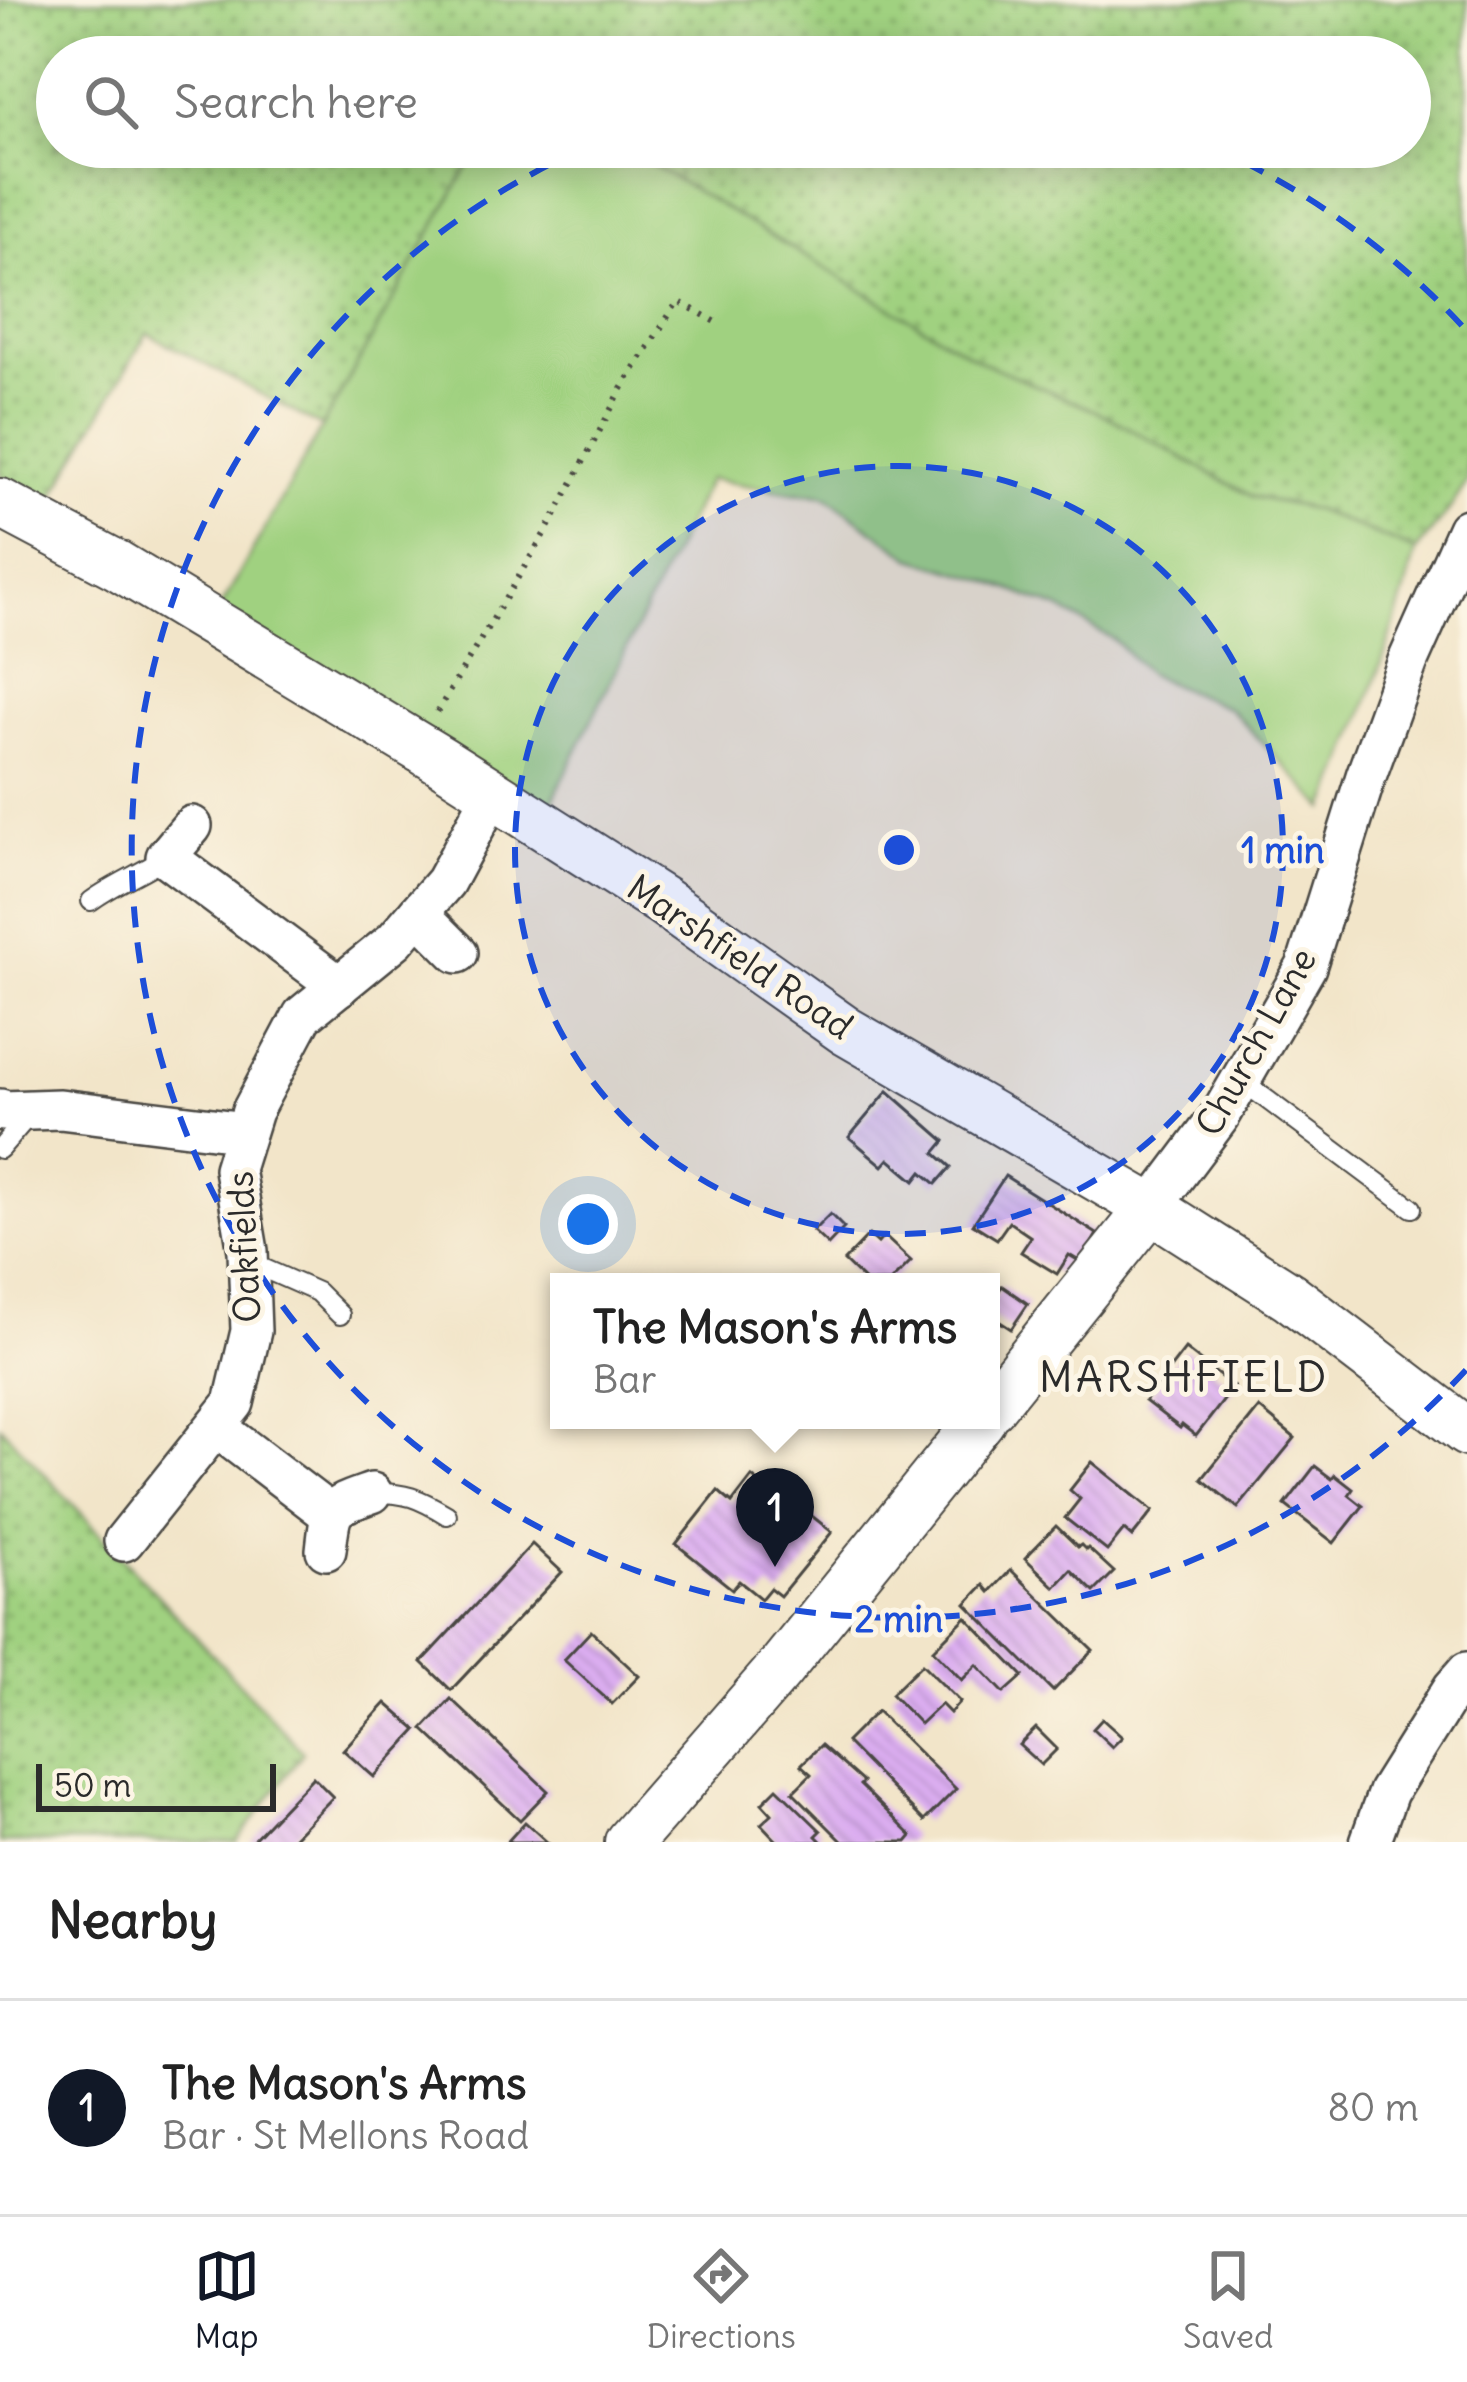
<!DOCTYPE html>
<html lang="en">
<head>
<meta charset="utf-8">
<style>
	body { margin:0; font-family:Delius,sans-serif; background:#f6f6f6; color:#222 }
	.scale { position:absolute; left:36px; bottom:30px; width:240px; box-sizing:border-box; padding-left:12px; border:6px solid #2b2b2b; border-top:0; font-size:33px; line-height:42px; white-space:nowrap; color:#2b2b2b; -webkit-text-stroke:9px #fcf5e5; paint-order:stroke }
	.you { position:absolute; left:588px; top:1224px; width:42px; height:42px; margin:-30px; border:9px solid #fff; border-radius:50%; background:#1a73e8; box-shadow:0 0 0 18px #1a73e833 }
	.badge { display:grid; place-items:center; width:78px; height:78px; border-radius:50%; background:#111827; color:#fff; font-size:39px; font-weight:700 }
	.pin { position:absolute; translate:-50% -99px; filter:drop-shadow(0 3px 6px #0008) }
	.pin::after { content:''; position:absolute; top:63px; width:42px; height:36px; background:inherit; clip-path:polygon(0 0,100% 0,50% 100%) }
	.popup { position:absolute; left:550px; top:1273px; width:450px; height:156px; box-sizing:border-box; display:grid; place-content:center; border-radius:0px; background:#fff; filter:drop-shadow(0 3px 9px #0005); font-size:39px; white-space:nowrap; color:#767676 }
	.popup b { font-size:45px; color:#222 }
	.popup::after { content:''; position:absolute; left:50%; top:100%; margin-left:-24px; border:24px solid transparent; border-top-color:#fff }
	.list { margin:0; padding:0; list-style:none }
	h2 { display:flex; justify-content:space-between; align-items:center; height:156px; margin:0; padding:0 48px; font-size:51px }
	h2 small { font-size:39px; font-weight:400; color:#767676 }
	.list li { display:grid; grid-template-columns:78px 1fr auto; gap:36px; align-items:center; box-sizing:border-box; height:216px; padding:0 48px; border-top:3px solid #e0e0e0 }
	.list b { display:block; font-size:45px; white-space:nowrap }
	.list p { margin:0; font-size:39px; white-space:nowrap; color:#767676 }
	.list em { font-size:39px; font-style:normal; color:#767676 }
	.icon { flex:none; width:66px; height:66px; fill:none; stroke:currentColor; stroke-width:2; stroke-linecap:round; stroke-linejoin:round }
	.map { position:relative; flex:none; width:1467px; height:1842px; overflow:hidden }
	.search { position:absolute; background:#fff; box-shadow:0 6px 30px #0003; left:36px; right:36px; top:36px; height:132px; display:flex; align-items:center; gap:30px; box-sizing:border-box; padding:0 42px; border-radius:66px; color:#767676; font-size:45px }
	.sheet { height:372px; background:#fff }
	nav { display:flex; justify-content:space-around; align-items:center; box-sizing:border-box; height:168px; border-top:3px solid #e0e0e0; background:#fff; font-size:33px; color:#767676 }
	nav a { display:grid; justify-items:center; gap:6px }
	nav .on { color:#111827 }
	.map>svg:first-child { display:block }
</style>
</head>
<body>
<div class="map">
<svg width="1467" height="1842" viewBox="0 0 1467 1842">
	<defs>
		<pattern id="grass-dots" width="8" height="8" patternUnits="userSpaceOnUse" patternTransform="scale(3)"><rect width="8" height="8" fill="#a0d180"/><path d="M2 2h.1M6 6h.1" fill="none" stroke="#83aa69" stroke-width="1.8" stroke-linecap="round"/></pattern>
		<pattern id="building-back-hatch" width="6" height="6" patternUnits="userSpaceOnUse" patternTransform="scale(3)"><rect width="6" height="6" fill="#dbadf0"/><path d="M-1 5l2 2M0 0l6 6M5-1l2 2" fill="none" stroke="#bc95ce"/></pattern>
	</defs>
	<rect width="100%" height="100%" fill="#fcf5e5"/>
	<filter id="ink" filterUnits="userSpaceOnUse"><feTurbulence type="fractalNoise" baseFrequency=".00833" numOctaves="2"/><feDisplacementMap in="SourceGraphic" scale="24" xChannelSelector="R" yChannelSelector="G"/><feConvolveMatrix kernelMatrix="1 2 1 2 8 2 1 2 1" color-interpolation-filters="sRGB"/></filter>
	<filter id="wash" filterUnits="userSpaceOnUse"><feTurbulence type="fractalNoise" baseFrequency=".004" numOctaves="4" result="noise"/><feDisplacementMap in="SourceGraphic" scale="48" xChannelSelector="R" yChannelSelector="G"/><feGaussianBlur stdDeviation="2.7" result="paint"/><feColorMatrix in="noise" values="0 0 0 0 0 0 0 0 0 0 0 0 0 0 0 0 0 1.4 0 .05"/><feComposite in="paint" operator="in"/></filter>
	<g filter="url(#wash)">
		<rect width="100%" height="100%" fill="#f2e5c9"/>
		<g fill="url(#grass-dots)" stroke="#667e56" stroke-width="3">
			<polygon points="0,0 1467,0 1467,482 1447,513 1416,551 1313,509 1253,497 1107,416 982,362 622,147 1410,147 1410,57 57,57 57,147 479,147 322,427 147,333 51,501 0,475"/>
			<polygon points="0,1426 303,1752 237,1842 0,1842"/>
		</g>
		<path fill="#a0d180" stroke="#667e56" stroke-width="3" d="M479,147h143l360,215 125,54 146,81 60,12 103,42c-23,89 -56,173 -90,258l-96,-100 -82,-35 -35,-35 -53,-30 -72,-28 -76,-23 -88,-63 -31,-2 -84,-14 -168,345 -329,-201z"/>
		<g id="blocks">
			<g fill="url(#building-back-hatch)">
				<polygon points="888,1091 945,1141 935,1153 951,1167 936,1184 922,1172 915,1181 889,1159 883,1166 849,1137"/>
				<polygon points="1005,1176 1097,1234 1081,1262 1069,1255 1057,1274 1021,1252 1031,1237 1009,1222 997,1239 973,1224"/>
				<polygon points="830,1214 844,1228 828,1245 813,1231"/>
				<polygon points="869,1235 878,1243 884,1236 911,1261 890,1282 866,1282 844,1261"/>
				<polygon points="1002,1286 1028,1304 1011,1329 991,1316 991,1296 994,1298"/>
				<polygon points="1185,1349 1234,1387 1196,1436 1182,1425 1180,1428 1145,1401"/>
				<polygon points="1259,1408 1295,1438 1238,1508 1202,1479"/>
				<polygon points="1092,1462 1153,1511 1132,1537 1124,1530 1107,1551 1065,1518 1080,1499 1070,1490"/>
				<polygon points="1315,1466 1332,1479 1335,1475 1353,1489 1349,1495 1363,1506 1334,1543 1285,1505"/>
				<polygon points="752,1477 773,1494 778,1489 832,1532 780,1596 770,1588 761,1599 739,1581 732,1589 676,1544 718,1491 732,1503"/>
				<polygon points="1056,1526 1078,1547 1081,1545 1086,1550 1088,1548 1114,1572 1094,1592 1071,1570 1055,1587 1025,1558"/>
				<polygon points="532,1544 562,1572 451,1690 422,1662"/>
				<polygon points="1011,1570 1093,1650 1053,1691 966,1604 984,1585 990,1592"/>
				<polygon points="966,1617 1023,1676 1004,1693 977,1665 962,1680 933,1650"/>
				<polygon points="591,1631 639,1676 612,1704 564,1660"/>
				<polygon points="922,1664 960,1702 950,1713 941,1704 920,1724 891,1694"/>
				<polygon points="451,1699 548,1791 520,1820 423,1729"/>
				<polygon points="386,1703 417,1730 374,1777 343,1750"/>
				<polygon points="877,1711 956,1789 924,1821 846,1742"/>
				<polygon points="1102,1719 1122,1737 1112,1747 1093,1729"/>
				<polygon points="1036,1728 1057,1749 1041,1765 1019,1745"/>
				<polygon points="821,1745 863,1782 860,1785 912,1836 907,1842 843,1842 793,1792 811,1774 801,1765"/>
				<polygon points="313,1777 333,1797 289,1842 251,1842"/>
				<polygon points="777,1788 821,1831 816,1836 822,1842 778,1842 761,1824 772,1814 762,1803"/>
				<polygon points="525,1822 547,1842 507,1842"/>
			</g>
		</g>
	</g>
	<g filter="url(#ink)">
		<use href="#blocks" fill-opacity="0" stroke="#494743" stroke-width="3"/>
		<g fill="none" stroke-linecap="round" stroke-linejoin="round">
			<g stroke="#494743" stroke-width="22">
				<g id="service">
					<path d="M91,901c23,-17 51,-28 75,-44"/>
					<polyline points="1242,1081 1412,1208"/>
					<polyline points="0,1149 30,1114"/>
					<polyline points="249,1262 317,1292 340,1315"/>
					<path d="M372,1493c33,-1 47,5 75,22"/>
				</g>
			</g>
			<g stroke="#494743" stroke-width="44">
				<g id="minor">
					<polyline points="192,826 166,857 339,986"/>
					<polyline points="418,913 458,953"/>
					<polyline points="0,1109 3,1111 60,1109 245,1132"/>
					<polyline points="1151,1208 1220,1116 1306,967 1366,776 1408,661 1467,529"/>
					<polyline points="216,1427 330,1514"/>
					<polyline points="124,1541 234,1403 251,1331 248,1251 234,1169 252,1111 303,1015 395,940 418,913 445,882 493,793"/>
					<path d="M326,1550c5,-45 4,-42 46,-57"/>
					<polyline points="1370,1842 1388,1792 1453,1688 1467,1672"/>
				</g>
			</g>
			<g stroke="#494743" stroke-width="52">
				<g id="tertiary">
					<polyline points="0,503 117,565 440,760 662,901 846,1031 1151,1208 1289,1296 1467,1432"/>
					<polyline points="991,1407 1151,1208"/>
					<polyline points="629,1842 779,1670 981,1420"/>
				</g>
			</g>
			<polyline stroke="#494743" stroke-width="6" stroke-dasharray="3 9" stroke-linecap="butt" points="437,712 555,516 620,392 678,301 718,323"/>
			<use href="#service" stroke="#fff" stroke-width="18"/>
			<use href="#minor" stroke="#fff" stroke-width="39"/>
			<use href="#tertiary" stroke="#fff" stroke-width="48"/>
		</g>
	</g>
	<circle cx="899" cy="850" r="384" fill="#1d4ed8" fill-opacity=".12"/>
	<g fill="none" stroke="#1d4ed8" stroke-width="6" stroke-dasharray="21 15">
		<circle cx="899" cy="850" r="384"/>
		<path d="M1466 1370A769 769 0 1 1 586 147M1212 147A769 769 0 0 1 1466 330"/>
	</g>
	<g text-anchor="middle" dominant-baseline="central" stroke-width="10" stroke-linejoin="round" paint-order="stroke">
		<g font-size="36" fill="#2b2b2b" stroke="#fcf5e5">
			<text transform="translate(740 957) rotate(34)">Marshfield Road</text>
			<text transform="translate(1256 1042) rotate(-61)">Church Lane</text>
			<text transform="translate(244 1247) rotate(-93)">Oakfields</text>
		</g>
		<g font-size="42" letter-spacing="3" fill="#2b2b2b" stroke="#fcf5e5">
			<text x="1184" y="1377">MARSHFIELD</text>
		</g>
	</g>
	<circle cx="899" cy="850" r="18" fill="#1d4ed8" stroke="#fcf5e5" stroke-width="6"/>
	<g font-size="36" text-anchor="middle" font-weight="bold" fill="#1d4ed8" stroke="#fcf5e5" stroke-width="10" stroke-linejoin="round" paint-order="stroke">
		<text x="1283" y="863">1 min</text>
		<text x="899" y="1632">2 min</text>
	</g>
</svg>
<div class="scale">50 m</div>
<div class="you"></div>
<div class="pin badge" style="left:775px;top:1567px">1</div>
<div class="popup"><b>The Mason's Arms</b>Bar</div>
<div class="search"><svg class="icon" aria-label="search" viewBox="0 0 24 24"><circle cx="10" cy="10" r="6"/><path d="M15 15l6 6"/></svg>Search here</div>
</div>
<section class="sheet">
<h2>Nearby<small></small></h2>
<ul class="list">
<li><span class="badge">1</span><div><b>The Mason's Arms</b><p>Bar · St Mellons Road</p></div><em>80 m</em></li>
</ul>
</section>
<nav>
<a class="on"><svg class="icon" aria-label="map" viewBox="0 0 24 24"><path d="M3 6l6-2 6 2 6-2v14l-6 2-6-2-6 2zM9 4v14M15 6v14"/></svg>Map</a>
<a><svg class="icon" aria-label="directions" viewBox="0 0 24 24"><path d="M12 3l9 9-9 9-9-9zM9 14v-3h6M13 9l2 2-2 2"/></svg>Directions</a>
<a><svg class="icon" aria-label="saved" viewBox="0 0 24 24"><path d="M7 4h10v16l-5-4-5 4z"/></svg>Saved</a>
</nav>
</body>
</html>
